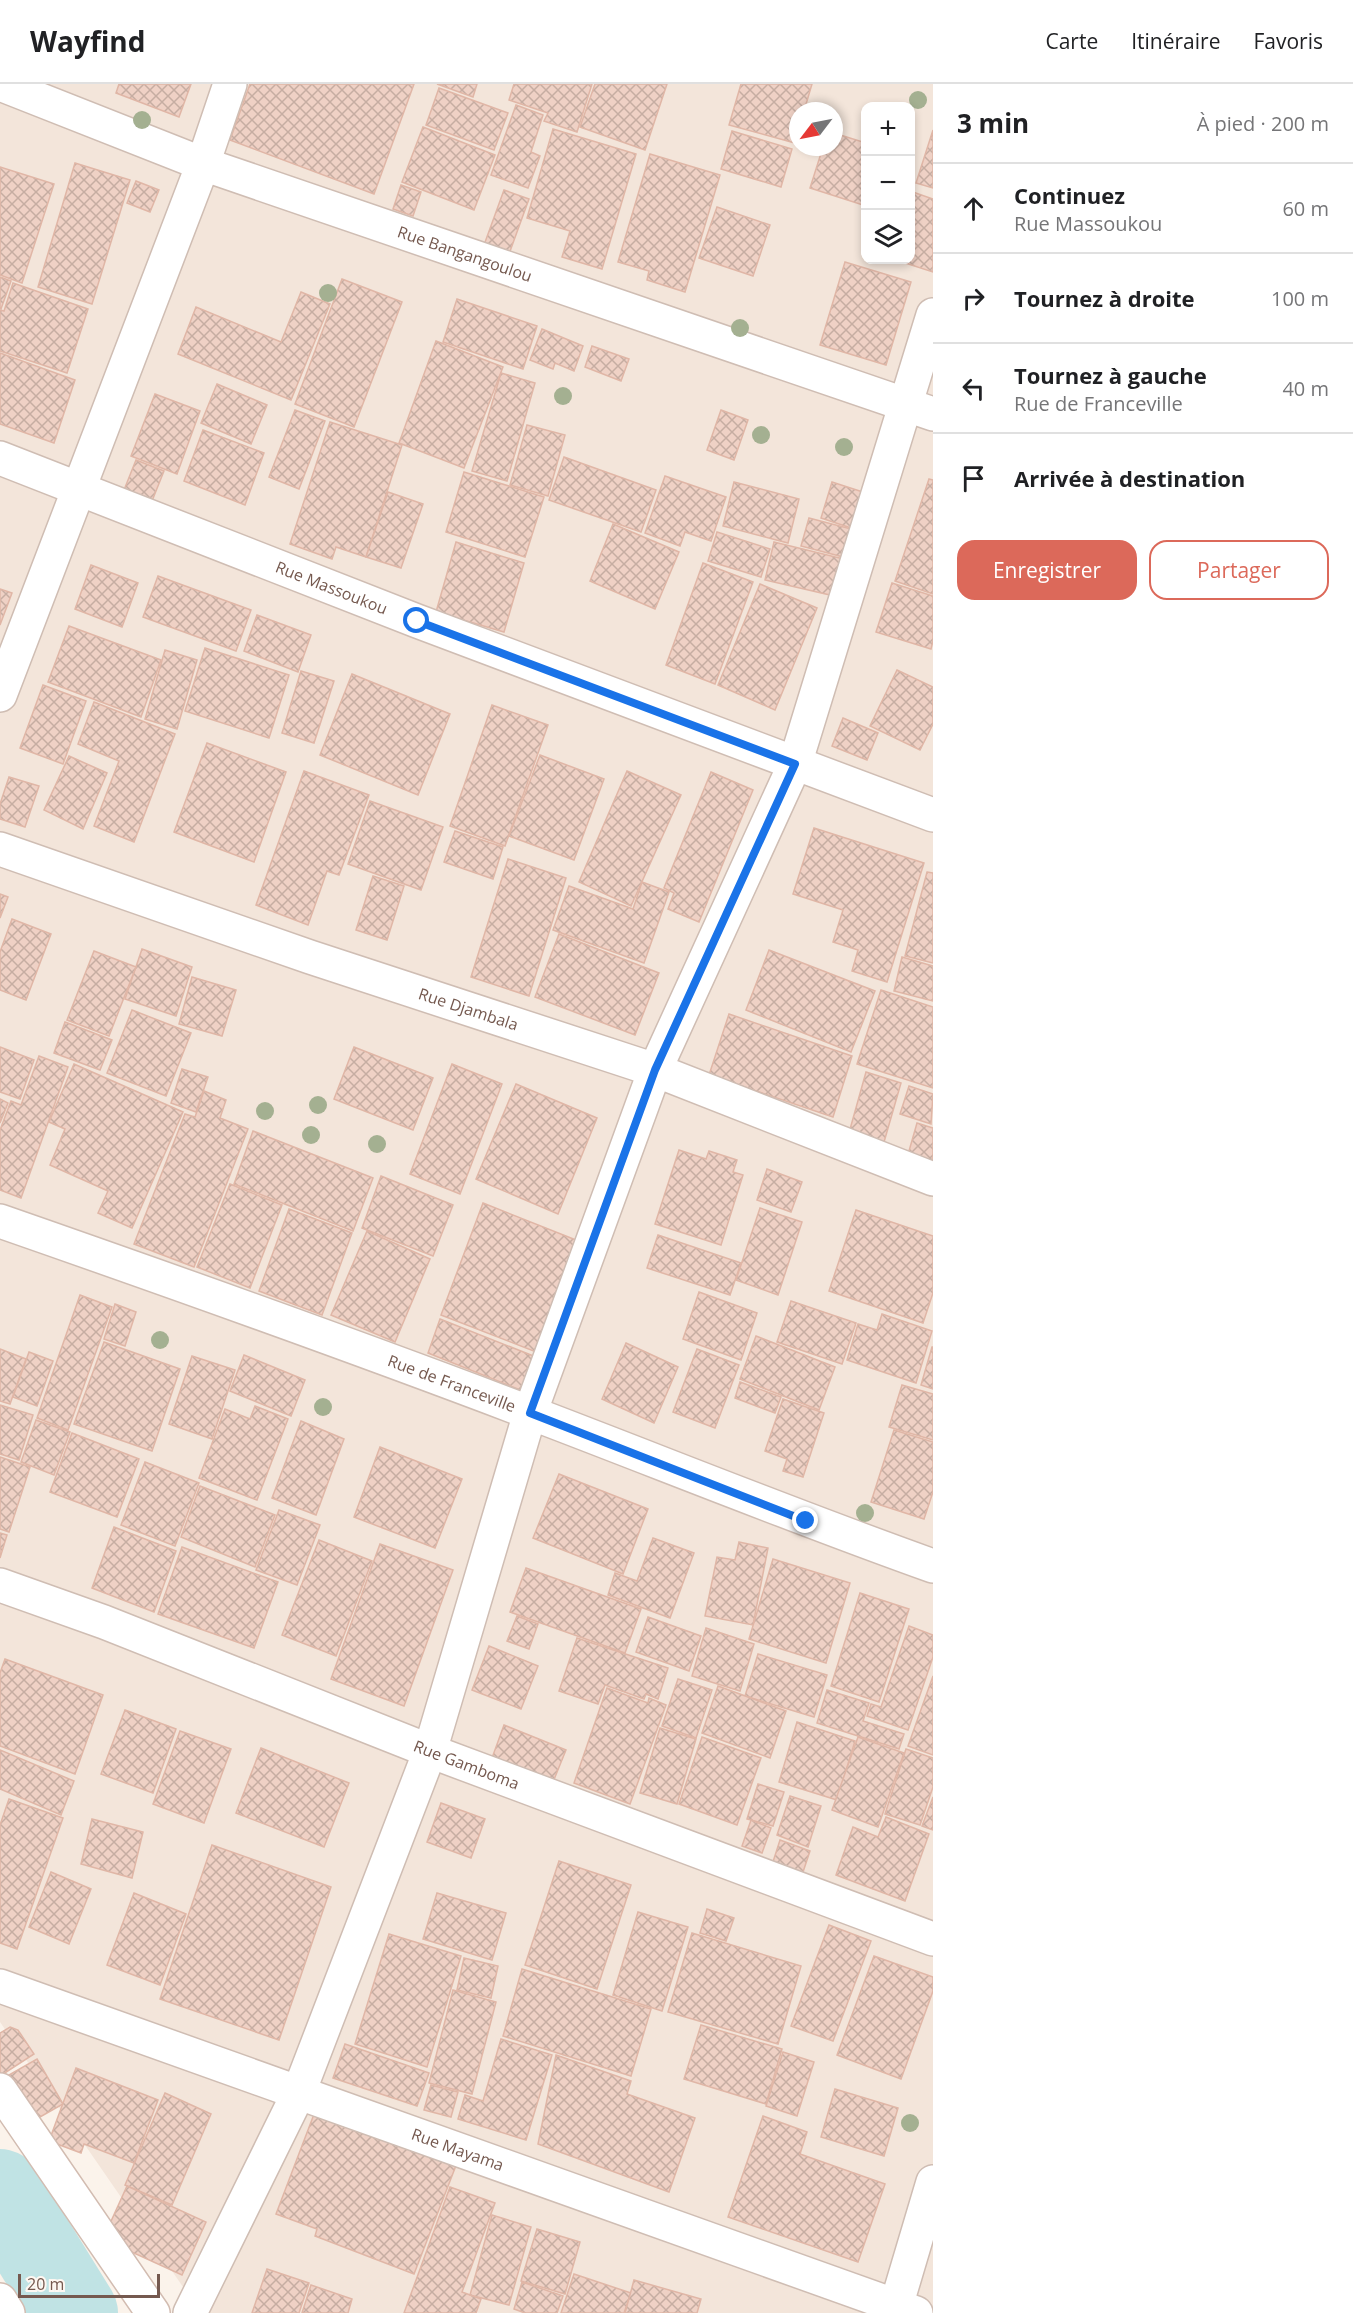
<!DOCTYPE html>
<html lang="fr">
<head>
<meta charset="utf-8">
<style>
	body { margin:0; font-family:"Open Sans",sans-serif; background:#f6f6f6; color:#202124 }
	.controls { position:absolute; right:18px; top:18px; display:grid; overflow:hidden; border-radius:12px; box-shadow:0 3px 9px #0003 }
	.controls button { width:54px; height:54px; display:grid; place-items:center; padding:0; border:0; border-bottom:2px solid #e0e0e0; background:#fff; color:#202124; font:30px sans-serif }
	.compass { position:absolute; left:789px; top:18px; width:54px; height:54px; border-radius:50%; background:#fff; box-shadow:0 3px 9px #0003; rotate:238deg }
	.scale { position:absolute; left:18px; bottom:15px; width:142px; box-sizing:border-box; padding-left:6px; border:3px solid #75594f; border-top:0; font-size:16px; line-height:21px; white-space:nowrap; color:#75594f; -webkit-text-stroke:4px #fef8f2; paint-order:stroke }
	.stop { position:absolute; width:18px; height:18px; margin:-14px; border:4px solid #1a73e8; border-radius:50%; background:#fff }
	.stop.end { background:#1a73e8; border-color:#fff; box-shadow:0 2px 6px #0008 }
	.list { margin:0; padding:0; list-style:none }
	h2 { display:flex; justify-content:space-between; align-items:center; height:78px; margin:0; padding:0 24px; font-size:26px }
	h2 small { font-size:20px; font-weight:400; color:#757577 }
	.list li { display:grid; grid-template-columns:39px 1fr auto; gap:18px; align-items:center; box-sizing:border-box; height:90px; padding:0 24px; border-top:2px solid #e0e0e0 }
	.list b { display:block; font-size:22px; white-space:nowrap }
	.list p { margin:0; font-size:20px; white-space:nowrap; color:#757577 }
	.list em { font-size:20px; font-style:normal; color:#757577 }
	.actions { display:flex; gap:12px; padding:18px 24px }
	.actions a { flex:1; padding:14px 0; border:2px solid #dc695a; border-radius:18px; text-align:center; font-size:21px; color:#dc695a }
	.actions .main { background:#dc695a; color:#fff }
	.icon { flex:none; width:33px; height:33px; fill:none; stroke:currentColor; stroke-width:2; stroke-linecap:round; stroke-linejoin:round }
	.map { position:relative; flex:none; width:933px; height:2229px; overflow:hidden }
	header { display:flex; align-items:center; gap:36px; box-sizing:border-box; height:84px; padding:0 30px; background:#fff; border-bottom:2px solid #e0e0e0 }
	header strong { font-size:28px }
	nav { display:flex; gap:33px; margin-inline-start:auto; font-size:21px }
	main { display:flex }
	aside { flex:1; background:#fff }
	.map>svg:first-child { display:block }
</style>
</head>
<body>
<header>
<strong>Wayfind</strong>
<nav><a>Carte</a><a>Itinéraire</a><a>Favoris</a></nav>
</header>
<main>
<div class="map">
<svg width="933" height="2229" viewBox="0 0 933 2229">
	<defs>
		<pattern id="building-cross-hatch" width="8" height="8" patternUnits="userSpaceOnUse" patternTransform="scale(1.5)"><rect width="8" height="8" fill="#efd1c5"/><path d="M0 0l8 8M0 8l8-8" fill="none" stroke="#c6ada2"/></pattern>
	</defs>
	<rect width="100%" height="100%" fill="#fbf3eb"/>
	<path fill="#f3e5da" fill-rule="evenodd" d="M0,0h933v2229h-732l-201,-291zM866,22h44v154h-44zM798,27h36v36h-36z"/>
	<g fill="none" stroke-linecap="round" stroke-linejoin="round">
		<polyline stroke="#c0e3e4" stroke-width="86" points="0,2108 75,2229"/>
	</g>
	<g fill="url(#building-cross-hatch)" stroke="#e0b6a6" stroke-width="1.5">
		<polygon points="119,0 191,0 179,33 116,9"/>
		<polygon points="250,0 414,0 374,110 230,56"/>
		<polygon points="437,0 477,0 473,13"/>
		<polygon points="514,0 592,0 577,48 544,37 548,29 509,16"/>
		<polygon points="595,0 667,0 645,66 580,43"/>
		<polygon points="741,0 812,0 804,27 798,27 798,48 795,59 729,41"/>
		<polygon points="439,4 508,29 494,66 426,41"/>
		<polygon points="516,21 543,31 531,68 540,72 528,104 491,91"/>
		<polygon points="423,43 495,71 474,126 402,98"/>
		<polygon points="553,45 636,70 602,185 562,173 570,147 527,134"/>
		<polygon points="933,46 933,104 916,99"/>
		<polygon points="732,47 792,65 781,103 721,85"/>
		<polygon points="834,49 866,59 866,122 810,104 823,63 834,63"/>
		<polygon points="650,70 720,91 685,208 647,196 649,187 618,178"/>
		<polygon points="75,79 130,96 92,220 38,203"/>
		<polygon points="0,83 54,100 22,199 0,191"/>
		<polygon points="136,97 159,106 150,128 127,119"/>
		<polygon points="401,101 421,108 413,132 393,125"/>
		<polygon points="504,106 529,115 509,170 484,161"/>
		<polygon points="910,107 933,115 933,188 896,176 910,176"/>
		<polygon points="717,123 770,141 753,192 699,174"/>
		<polygon points="845,178 911,198 886,281 820,261"/>
		<polygon points="0,193 11,197 1,225 0,224"/>
		<polygon points="342,195 402,218 354,343 295,320"/>
		<polygon points="13,199 88,225 67,289 0,267 0,226 4,227"/>
		<polygon points="301,208 330,220 291,316 178,270 196,223 281,258"/>
		<polygon points="457,215 537,242 523,285 443,258"/>
		<polygon points="542,245 583,262 574,287 555,279 553,285 530,276"/>
		<polygon points="436,257 503,283 464,384 399,359"/>
		<polygon points="592,262 629,275 621,297 585,283"/>
		<polygon points="0,269 75,296 54,359 0,340"/>
		<polygon points="501,289 535,299 507,397 472,387"/>
		<polygon points="217,300 267,321 251,360 201,339"/>
		<polygon points="155,310 200,327 177,390 131,372"/>
		<polygon points="295,326 325,337 299,405 269,393"/>
		<polygon points="721,326 748,336 734,376 707,366"/>
		<polygon points="330,338 402,361 366,473 336,463 332,475 290,460"/>
		<polygon points="527,341 565,351 548,412 510,401"/>
		<polygon points="203,346 264,369 245,421 184,397"/>
		<polygon points="564,373 656,406 641,448 549,416"/>
		<polygon points="136,376 164,387 150,422 122,411"/>
		<polygon points="464,388 544,413 525,473 446,448"/>
		<polygon points="665,392 726,413 711,457 685,448 680,462 645,449"/>
		<polygon points="929,395 933,396 933,510 895,497"/>
		<polygon points="734,398 799,415 788,459 723,442"/>
		<polygon points="832,398 869,410 857,446 821,434"/>
		<polygon points="388,408 423,420 401,484 366,473"/>
		<polygon points="809,434 855,446 847,474 801,462"/>
		<polygon points="613,440 679,468 655,525 590,497"/>
		<polygon points="717,448 770,465 761,493 708,477"/>
		<polygon points="456,458 524,479 504,548 436,528"/>
		<polygon points="774,458 852,477 843,514 765,496"/>
		<polygon points="703,479 753,498 715,600 666,581"/>
		<polygon points="91,481 138,499 122,543 75,525"/>
		<polygon points="158,492 251,526 236,567 143,533"/>
		<polygon points="892,499 933,512 933,557 931,565 876,548"/>
		<polygon points="760,500 817,524 775,626 718,601"/>
		<polygon points="0,505 12,509 0,541"/>
		<polygon points="257,531 311,551 298,588 244,567"/>
		<polygon points="69,542 161,576 141,633 48,598"/>
		<polygon points="205,564 289,591 269,654 185,627"/>
		<polygon points="165,566 197,576 177,645 145,635"/>
		<polygon points="897,586 933,603 933,640 920,666 870,642"/>
		<polygon points="301,587 334,597 314,659 282,649"/>
		<polygon points="352,590 450,630 418,711 320,671"/>
		<polygon points="43,601 86,617 63,680 20,664"/>
		<polygon points="94,618 175,650 134,758 94,742 119,677 78,660"/>
		<polygon points="492,621 548,641 505,762 450,742"/>
		<polygon points="843,634 878,649 867,676 832,662"/>
		<polygon points="207,659 286,688 254,778 174,748"/>
		<polygon points="540,671 604,695 574,776 509,752"/>
		<polygon points="69,672 107,689 83,745 44,726"/>
		<polygon points="304,687 369,711 339,791 327,787 308,841 256,821"/>
		<polygon points="627,687 681,711 631,822 579,798"/>
		<polygon points="711,688 753,706 699,838 668,825 674,809 664,804"/>
		<polygon points="9,693 39,702 25,743 0,735 0,720"/>
		<polygon points="370,717 443,743 421,806 348,780"/>
		<polygon points="814,744 924,779 887,898 852,887 858,866 833,858 843,826 793,810"/>
		<polygon points="455,747 503,763 493,795 444,778"/>
		<polygon points="508,775 566,794 529,912 471,893"/>
		<polygon points="927,788 933,789 933,879 905,872"/>
		<polygon points="373,792 404,802 387,856 356,846"/>
		<polygon points="642,798 669,808 644,879 553,846 569,802 633,825"/>
		<polygon points="0,810 8,813 0,834"/>
		<polygon points="12,835 51,850 26,916 0,906 0,868"/>
		<polygon points="559,850 659,889 635,951 535,913"/>
		<polygon points="142,865 192,883 176,932 125,915"/>
		<polygon points="769,866 875,907 851,968 746,926"/>
		<polygon points="94,867 136,883 109,952 67,936"/>
		<polygon points="902,873 933,882 933,917 894,907"/>
		<polygon points="192,893 236,906 222,952 179,940"/>
		<polygon points="881,906 933,923 933,1004 857,980"/>
		<polygon points="132,926 191,949 166,1012 107,989"/>
		<polygon points="729,930 852,972 833,1033 709,991"/>
		<polygon points="65,938 112,956 100,986 54,969"/>
		<polygon points="0,963 34,976 20,1015 0,1008"/>
		<polygon points="354,963 433,994 413,1046 334,1015"/>
		<polygon points="39,972 68,983 21,1114 0,1106 0,1046 11,1017 21,1021"/>
		<polygon points="74,980 183,1028 132,1144 98,1129 108,1107 50,1081 65,1045 49,1038"/>
		<polygon points="452,980 502,1000 460,1110 410,1090"/>
		<polygon points="182,985 208,993 196,1028 171,1019"/>
		<polygon points="866,988 901,999 882,1065 847,1056"/>
		<polygon points="516,1000 597,1034 558,1130 476,1095"/>
		<polygon points="909,1002 933,1010 931,1040 900,1030"/>
		<polygon points="204,1007 226,1016 220,1034 248,1045 194,1183 134,1160 185,1030 195,1033"/>
		<polygon points="0,1015 8,1019 0,1039"/>
		<polygon points="917,1039 933,1044 933,1081 907,1074"/>
		<polygon points="253,1047 373,1094 353,1147 234,1100"/>
		<polygon points="679,1066 706,1075 709,1067 737,1076 733,1088 743,1091 721,1161 655,1140"/>
		<polygon points="767,1085 802,1098 791,1128 757,1116"/>
		<polygon points="381,1092 453,1121 433,1172 362,1144"/>
		<polygon points="230,1100 282,1121 250,1204 197,1183"/>
		<polygon points="483,1119 586,1160 544,1271 441,1231"/>
		<polygon points="760,1124 802,1138 778,1211 736,1196"/>
		<polygon points="289,1125 352,1149 322,1231 259,1207"/>
		<polygon points="856,1126 933,1152 933,1209 923,1239 829,1207"/>
		<polygon points="367,1147 430,1175 395,1258 331,1231"/>
		<polygon points="658,1151 741,1179 730,1211 647,1184"/>
		<polygon points="699,1208 757,1229 741,1276 683,1255"/>
		<polygon points="80,1211 112,1223 68,1346 37,1334"/>
		<polygon points="791,1217 856,1239 842,1280 777,1258"/>
		<polygon points="115,1220 136,1228 125,1262 104,1255"/>
		<polygon points="882,1230 932,1247 916,1299 847,1276 858,1240 877,1246"/>
		<polygon points="440,1235 541,1275 528,1309 428,1269"/>
		<polygon points="756,1252 835,1283 819,1326 740,1295"/>
		<polygon points="104,1258 180,1285 152,1367 74,1340"/>
		<polygon points="626,1259 678,1283 654,1339 602,1315"/>
		<polygon points="932,1263 933,1263 933,1305 921,1301"/>
		<polygon points="0,1265 26,1275 10,1320 0,1317"/>
		<polygon points="697,1265 739,1281 715,1344 673,1328"/>
		<polygon points="29,1268 53,1277 37,1322 13,1313"/>
		<polygon points="244,1271 305,1296 291,1332 230,1307"/>
		<polygon points="192,1272 235,1286 212,1355 169,1340"/>
		<polygon points="740,1298 781,1313 775,1329 735,1314"/>
		<polygon points="902,1301 933,1310 933,1356 889,1343"/>
		<polygon points="783,1315 824,1329 803,1393 783,1387 787,1375 765,1367"/>
		<polygon points="0,1321 33,1331 19,1376 0,1370"/>
		<polygon points="255,1322 288,1335 257,1416 199,1394 225,1325 250,1335"/>
		<polygon points="36,1336 70,1348 54,1391 21,1378"/>
		<polygon points="301,1337 344,1355 316,1431 272,1414"/>
		<polygon points="894,1346 933,1358 933,1408 924,1435 871,1418"/>
		<polygon points="72,1349 139,1375 117,1433 50,1408"/>
		<polygon points="380,1363 462,1395 435,1464 354,1433"/>
		<polygon points="0,1373 30,1383 9,1448 0,1445"/>
		<polygon points="145,1378 199,1399 175,1462 121,1441"/>
		<polygon points="559,1390 648,1425 623,1490 533,1454"/>
		<polygon points="200,1402 275,1431 255,1483 181,1453"/>
		<polygon points="279,1426 320,1441 297,1501 256,1486"/>
		<polygon points="114,1443 176,1467 154,1528 92,1504"/>
		<polygon points="0,1449 7,1451 0,1474"/>
		<polygon points="653,1454 694,1469 670,1534 608,1511 615,1489 637,1497"/>
		<polygon points="319,1456 372,1477 336,1572 282,1551"/>
		<polygon points="739,1458 768,1464 753,1541 705,1532 717,1473 735,1476"/>
		<polygon points="380,1460 453,1486 404,1622 331,1595"/>
		<polygon points="182,1463 278,1498 254,1564 158,1530"/>
		<polygon points="773,1475 850,1499 826,1579 749,1555"/>
		<polygon points="526,1484 641,1525 625,1569 510,1528"/>
		<polygon points="860,1509 909,1525 879,1618 831,1602"/>
		<polygon points="517,1532 538,1540 529,1565 507,1557"/>
		<polygon points="648,1533 701,1552 689,1587 636,1568"/>
		<polygon points="909,1542 933,1551 933,1573 908,1646 867,1632 871,1620 881,1623"/>
		<polygon points="706,1544 754,1560 740,1607 692,1592"/>
		<polygon points="577,1554 668,1584 658,1615 646,1610 644,1615 605,1601 598,1620 559,1607"/>
		<polygon points="489,1562 538,1582 521,1625 472,1606"/>
		<polygon points="758,1570 827,1591 814,1633 745,1612"/>
		<polygon points="5,1575 103,1611 75,1690 0,1662 0,1589"/>
		<polygon points="933,1592 933,1671 908,1662"/>
		<polygon points="678,1595 712,1606 696,1654 662,1642"/>
		<polygon points="718,1602 786,1627 770,1674 702,1649"/>
		<polygon points="607,1604 648,1619 649,1614 666,1621 630,1720 574,1699"/>
		<polygon points="827,1606 869,1619 863,1637 904,1650 899,1665 817,1639"/>
		<polygon points="125,1626 176,1645 153,1709 101,1690"/>
		<polygon points="797,1638 855,1657 837,1716 779,1698"/>
		<polygon points="504,1641 566,1666 553,1698 492,1674"/>
		<polygon points="660,1644 696,1655 677,1720 640,1709"/>
		<polygon points="180,1647 231,1665 204,1739 153,1720"/>
		<polygon points="702,1653 761,1674 737,1741 679,1720"/>
		<polygon points="858,1653 904,1669 878,1743 832,1726"/>
		<polygon points="261,1664 349,1699 324,1763 236,1729"/>
		<polygon points="906,1665 933,1674 933,1703 920,1741 885,1730"/>
		<polygon points="0,1666 74,1697 61,1731 0,1705"/>
		<polygon points="758,1700 784,1708 773,1742 747,1735"/>
		<polygon points="790,1712 821,1722 808,1763 777,1751"/>
		<polygon points="933,1713 933,1746 922,1742"/>
		<polygon points="9,1715 63,1734 17,1865 0,1859 0,1741"/>
		<polygon points="441,1719 485,1735 471,1774 427,1758"/>
		<polygon points="886,1733 929,1750 905,1817 836,1791 853,1743 878,1753"/>
		<polygon points="92,1735 143,1748 132,1794 81,1780"/>
		<polygon points="751,1736 771,1744 762,1769 742,1762"/>
		<polygon points="780,1756 810,1767 801,1794 771,1784"/>
		<polygon points="212,1761 331,1803 279,1956 160,1915"/>
		<polygon points="559,1777 631,1801 597,1905 525,1881"/>
		<polygon points="51,1788 91,1805 69,1860 29,1843"/>
		<polygon points="134,1809 186,1830 160,1901 107,1881"/>
		<polygon points="437,1809 506,1829 492,1876 423,1855"/>
		<polygon points="707,1825 734,1834 726,1857 700,1849"/>
		<polygon points="638,1828 688,1843 662,1927 613,1911"/>
		<polygon points="829,1841 871,1857 833,1957 791,1942"/>
		<polygon points="692,1849 801,1882 778,1960 668,1928"/>
		<polygon points="389,1850 461,1872 427,1983 355,1960"/>
		<polygon points="874,1872 933,1893 933,1907 901,1995 837,1971"/>
		<polygon points="464,1874 498,1882 491,1914 457,1906"/>
		<polygon points="522,1885 651,1925 631,1992 503,1952"/>
		<polygon points="453,1906 496,1918 472,2010 429,1999"/>
		<polygon points="701,1941 782,1965 766,2020 684,1995"/>
		<polygon points="10,1943 18,1946 34,1970 0,1992 0,1949"/>
		<polygon points="501,1955 552,1971 526,2056 458,2035 465,2011 483,2017"/>
		<polygon points="345,1960 429,1989 417,2022 333,1994"/>
		<polygon points="783,1968 814,1978 797,2032 766,2022"/>
		<polygon points="556,1971 631,1997 627,2010 695,2034 669,2108 538,2060"/>
		<polygon points="37,1975 63,2020 26,2041 0,1996"/>
		<polygon points="76,1984 158,2016 134,2079 84,2060 81,2069 49,2057"/>
		<polygon points="431,2001 458,2008 451,2033 424,2026"/>
		<polygon points="835,2005 898,2024 884,2072 821,2053"/>
		<polygon points="165,2009 211,2030 172,2121 125,2101"/>
		<polygon points="316,2025 457,2079 414,2190 315,2152 317,2145 276,2130"/>
		<polygon points="763,2032 807,2048 800,2070 885,2100 858,2178 728,2133"/>
		<polygon points="127,2102 206,2138 182,2191 103,2155"/>
		<polygon points="450,2103 495,2119 462,2208 481,2215 476,2229 404,2229"/>
		<polygon points="492,2131 531,2143 509,2221 470,2211"/>
		<polygon points="537,2145 580,2158 565,2210 521,2197"/>
		<polygon points="267,2185 309,2199 299,2229 252,2229"/>
		<polygon points="574,2190 631,2209 624,2229 561,2229"/>
		<polygon points="634,2196 701,2215 697,2229 625,2229"/>
		<polygon points="522,2198 563,2212 557,2229 525,2229 514,2225"/>
		<polygon points="311,2201 352,2215 348,2229 302,2229"/>
	</g>
	<g fill="none" stroke-linecap="round" stroke-linejoin="round">
		<g stroke="#cfbdb3" stroke-width="36">
			<g id="street">
				<path id="s1" d="M0,0l203,80 730,250"/>
				<path id="s2" d="M0,374l417,163 516,194"/>
				<polyline points="0,611 203,80 230,0"/>
				<path id="s3" d="M0,765l310,108 345,113 278,109"/>
				<path id="s4" d="M0,1137c178,62 355,125 531,192 134,51 267,105 402,153"/>
				<path id="s5" d="M0,1501l104,37 326,129 503,188"/>
				<path id="s6" d="M0,1902l916,327"/>
				<polyline points="190,2229 299,2008 430,1667 530,1329 655,986 795,680 933,231"/>
				<polyline points="894,2229 933,2098"/>
			</g>
		</g>
		<g stroke="#d2bcb1" stroke-width="36">
			<g id="secondary">
				<polyline points="0,2006 153,2229"/>
				<polyline points="0,2216 8,2229"/>
			</g>
		</g>
		<use href="#street" stroke="#fff" stroke-width="33"/>
		<use href="#secondary" stroke="#fff" stroke-width="33"/>
	</g>
	<g fill="#a4b091">
		<circle cx="918" cy="16" r="9"/>
		<circle cx="142" cy="36" r="9"/>
		<circle cx="328" cy="209" r="9"/>
		<circle cx="740" cy="244" r="9"/>
		<circle cx="563" cy="312" r="9"/>
		<circle cx="761" cy="351" r="9"/>
		<circle cx="844" cy="363" r="9"/>
		<circle cx="318" cy="1021" r="9"/>
		<circle cx="265" cy="1027" r="9"/>
		<circle cx="311" cy="1051" r="9"/>
		<circle cx="377" cy="1060" r="9"/>
		<circle cx="160" cy="1256" r="9"/>
		<circle cx="323" cy="1323" r="9"/>
		<circle cx="865" cy="1429" r="9"/>
		<circle cx="910" cy="2039" r="9"/>
	</g>
	<g fill="none" stroke-linecap="round" stroke-linejoin="round">
		<polyline stroke="#1a73e8" stroke-width="8" points="417,537 795,680 655,986 530,1329 806,1437"/>
	</g>
	<g text-anchor="middle" dominant-baseline="central" stroke-width="6" stroke-linejoin="round" paint-order="stroke">
		<g font-size="16" fill="#75594f" stroke="#fef8f2">
			<text stroke="none"><textPath href="#s1" startOffset="495">Rue Bangangoulou</textPath></text>
			<text stroke="none"><textPath href="#s2" startOffset="356">Rue Massoukou</textPath></text>
			<text stroke="none"><textPath href="#s3" startOffset="495">Rue Djambala</textPath></text>
			<text stroke="none"><textPath href="#s4" startOffset="480">Rue de Franceville</textPath></text>
			<text stroke="none"><textPath href="#s5" startOffset="500">Rue Gamboma</textPath></text>
			<text stroke="none"><textPath href="#s6" startOffset="486">Rue Mayama</textPath></text>
		</g>
	</g>
</svg>
<div class="controls">
<button>+</button>
<button>−</button>
<button><svg class="icon" aria-label="layers" viewBox="0 0 24 24"><path d="M12 4l9 5-9 5-9-5zM3 14l9 5 9-5"/></svg></button>
</div>
<svg class="compass" viewBox="-18 -18 36 36"><path d="M0-13l5 13h-10z" fill="#e53935"/><path d="M0 13l5-13h-10z" fill="#757577"/></svg>
<div class="scale">20 m</div>
<div class="stop" style="left:417px;top:537px"></div>
<div class="stop end" style="left:806px;top:1437px"></div>
</div>
<aside>
<h2>3 min<small>À pied · 200 m</small></h2>
<ul class="list">
<li><svg class="icon" aria-label="ahead" viewBox="0 0 24 24"><path d="M12 20V5M6 11l6-6 6 6"/></svg><div><b>Continuez</b><p>Rue Massoukou</p></div><em>60 m</em></li>
<li><svg class="icon" aria-label="right" viewBox="0 0 24 24"><path d="M7 20v-9h11M14 6l5 5-5 5"/></svg><div><b>Tournez à droite</b></div><em>100 m</em></li>
<li><svg class="icon" aria-label="left" viewBox="0 0 24 24"><path d="M17 20v-9H6M10 6l-5 5 5 5"/></svg><div><b>Tournez à gauche</b><p>Rue de Franceville</p></div><em>40 m</em></li>
<li><svg class="icon" aria-label="arrive" viewBox="0 0 24 24"><path d="M6 21V4h12l-3 4 3 4H6"/></svg><div><b>Arrivée à destination</b></div></li>
</ul>
<div class="actions"><a class="main">Enregistrer</a><a>Partager</a></div>
</aside>
</main>
</body>
</html>
